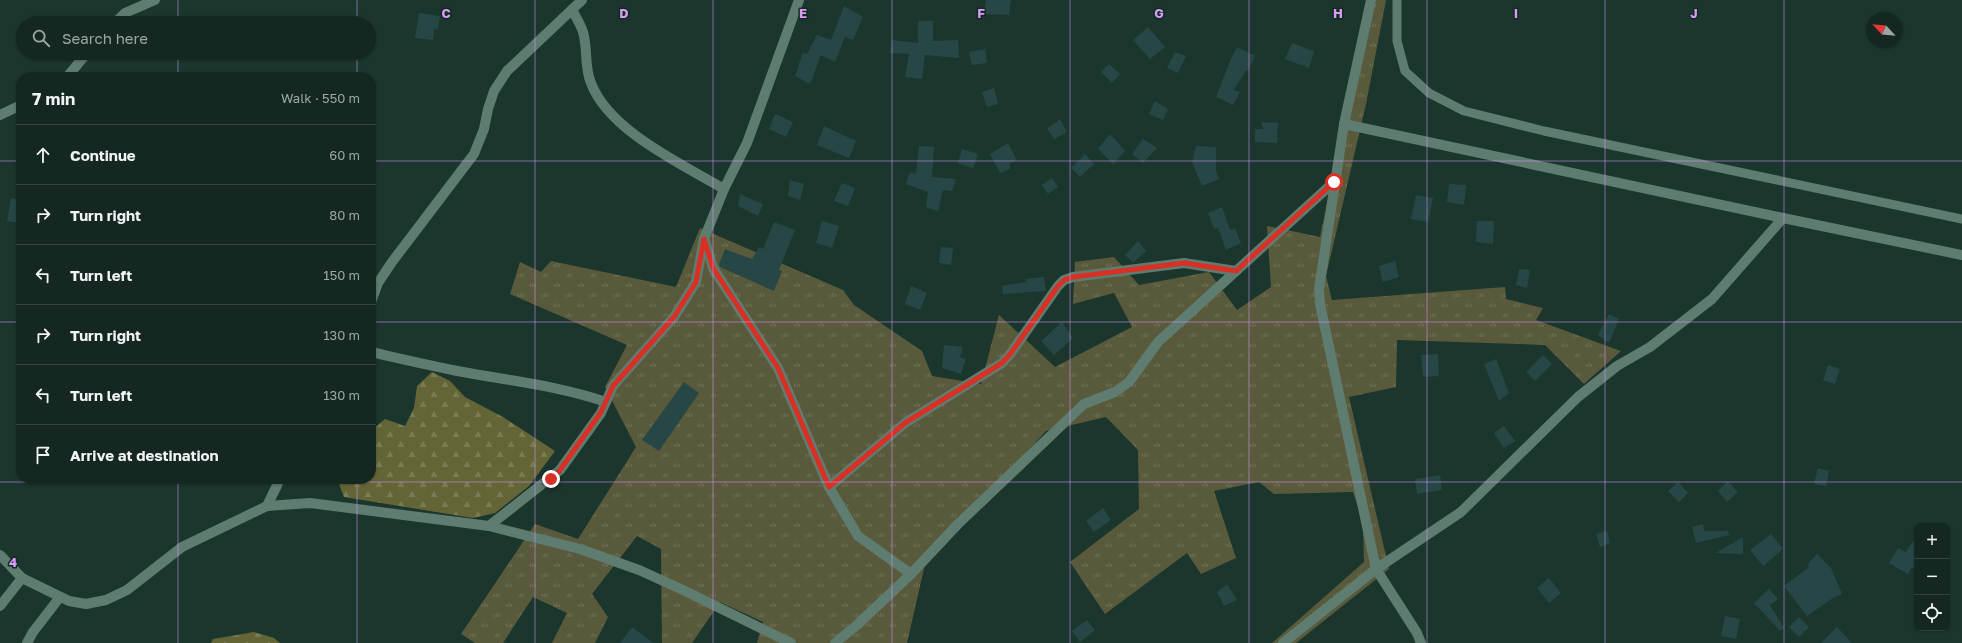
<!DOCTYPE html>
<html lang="en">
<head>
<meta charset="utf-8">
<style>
	body { margin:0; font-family:"Golos Text",sans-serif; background:#21342e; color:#f1f3f6 }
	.controls { position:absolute; right:12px; bottom:12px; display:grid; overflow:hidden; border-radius:8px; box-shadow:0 1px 3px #0004 }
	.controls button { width:36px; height:36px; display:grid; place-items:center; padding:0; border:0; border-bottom:1px solid #33443f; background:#142821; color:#f1f3f6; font:20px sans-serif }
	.compass { position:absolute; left:1866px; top:12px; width:36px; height:36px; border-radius:50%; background:#142821; box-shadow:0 1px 3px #0004; rotate:296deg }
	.stop { position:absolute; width:12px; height:12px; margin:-9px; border:3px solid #d93025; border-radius:50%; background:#fff }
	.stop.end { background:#d93025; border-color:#fff; box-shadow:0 1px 4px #0008 }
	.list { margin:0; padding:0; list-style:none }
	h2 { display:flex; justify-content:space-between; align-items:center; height:52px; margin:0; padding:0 16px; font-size:17px }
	h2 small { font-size:13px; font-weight:400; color:#9da6a5 }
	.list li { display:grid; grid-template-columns:26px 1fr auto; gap:12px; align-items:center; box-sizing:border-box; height:60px; padding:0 16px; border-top:1px solid #33443f }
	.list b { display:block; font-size:15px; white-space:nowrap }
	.list em { font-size:13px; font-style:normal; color:#9da6a5 }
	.icon { flex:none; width:22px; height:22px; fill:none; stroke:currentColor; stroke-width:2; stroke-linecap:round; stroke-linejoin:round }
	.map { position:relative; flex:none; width:1962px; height:643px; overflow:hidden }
	.search { position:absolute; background:#142821; box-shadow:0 1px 3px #0004; left:16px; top:16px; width:360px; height:44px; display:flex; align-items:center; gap:10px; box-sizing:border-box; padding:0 14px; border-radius:22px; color:#9da6a5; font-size:15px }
	.panel { position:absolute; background:#142821; box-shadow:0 1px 3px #0004; left:16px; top:72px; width:360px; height:412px; border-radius:16px }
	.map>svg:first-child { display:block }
</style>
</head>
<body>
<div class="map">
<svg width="1962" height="643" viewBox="0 0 1962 643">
	<defs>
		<pattern id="grass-tufts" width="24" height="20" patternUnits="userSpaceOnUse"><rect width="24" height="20" fill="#595a3c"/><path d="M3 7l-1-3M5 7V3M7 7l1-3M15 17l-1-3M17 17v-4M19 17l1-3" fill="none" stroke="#707157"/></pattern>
		<pattern id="forest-firs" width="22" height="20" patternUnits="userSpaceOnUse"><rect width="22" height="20" fill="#646537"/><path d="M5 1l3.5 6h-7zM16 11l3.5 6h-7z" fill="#797b53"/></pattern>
	</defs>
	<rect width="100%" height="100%" fill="#1b362c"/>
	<polygon fill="url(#grass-tufts)" points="1368,0 1386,0 1366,104 1326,276 1332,300 1505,287 1506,299 1543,308 1536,320 1621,351 1584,384 1545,345 1397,340 1396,387 1349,397 1389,569 1296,643 1272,643 1364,562 1363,523 1353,492 1274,494 1259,482 1214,491 1236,558 1201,574 1187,553 1105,614 1070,562 1139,509 1138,450 1106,417 1046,431 925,564 907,643 757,643 763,622 720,602 692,643 662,643 661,549 637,536 592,594 608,617 595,643 552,643 567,613 533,597 503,643 475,643 461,634 535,524 578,539 636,447 605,387 627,345 510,294 520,262 541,272 551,261 676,287 700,228 843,290 854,305 922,351 932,376 981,384 999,315 1055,367 1132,327 1114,293 1073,304 1075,262 1114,257 1139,285 1209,272 1237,310 1271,287 1267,226 1320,237"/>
	<g fill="url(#forest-firs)">
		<polygon points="432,372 450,381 465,397 503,417 555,451 529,486 495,513 473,518 344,497 337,479 371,479 371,431 385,419 405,426 414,408 417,386"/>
		<polygon points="254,632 274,638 280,643 211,643 213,639"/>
	</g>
	<g fill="#274747">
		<polygon points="986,0 1011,0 1009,15 984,14"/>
		<polygon points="844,6 863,17 853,40 845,37 835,62 821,55 810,84 795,76 803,52 807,54 817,35 831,40"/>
		<polygon points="419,13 440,16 438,30 434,29 433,40 415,38"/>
		<polygon points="918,21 933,21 933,41 958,40 959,58 925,55 922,79 905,77 909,54 890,53 892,40 918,43"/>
		<polygon points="1148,27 1165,47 1150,59 1133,40"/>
		<polygon points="1292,43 1314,51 1309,68 1285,59"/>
		<polygon points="1237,47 1255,56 1248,71 1246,70 1234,90 1240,92 1233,105 1216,97 1230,61"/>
		<polygon points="985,49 987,63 972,65 969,52"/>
		<polygon points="1175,52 1186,56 1178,73 1167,68"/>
		<polygon points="1109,64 1120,74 1112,83 1101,72"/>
		<polygon points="994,88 998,104 987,107 982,92"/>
		<polygon points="1155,101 1168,109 1163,120 1149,114"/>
		<polygon points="775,114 793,122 786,137 769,129"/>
		<polygon points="1060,119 1067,132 1054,139 1047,129"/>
		<polygon points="1261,122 1278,123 1277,143 1255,142 1255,129 1263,129"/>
		<polygon points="824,126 856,141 849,158 817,145"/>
		<polygon points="1110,134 1125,151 1113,164 1098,149"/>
		<polygon points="1143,139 1157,148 1143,163 1132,154"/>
		<polygon points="1008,143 1017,160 1010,163 1010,169 1000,173 990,154"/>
		<polygon points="919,146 934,147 932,177 956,179 952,191 943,190 938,211 926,207 928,192 906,184 910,172 916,174"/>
		<polygon points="1196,146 1216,147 1216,171 1219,179 1202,186 1192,162"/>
		<polygon points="962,149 978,154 973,168 958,163"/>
		<polygon points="1085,154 1094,164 1080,177 1071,168"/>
		<polygon points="1052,178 1058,187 1048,194 1042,185"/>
		<polygon points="790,180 804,184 800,200 788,196"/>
		<polygon points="842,183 855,188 848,206 834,201"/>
		<polygon points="1449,184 1466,185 1464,205 1447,202"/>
		<polygon points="740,194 763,204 758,216 738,206"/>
		<polygon points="1416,195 1433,198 1428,222 1411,219"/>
		<polygon points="11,198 21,200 21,223 7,221"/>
		<polygon points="1222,207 1230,230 1235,228 1241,243 1226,250 1218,228 1214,229 1208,213"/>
		<polygon points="822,221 839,226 832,248 816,243"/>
		<polygon points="1477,221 1494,221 1493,244 1476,242"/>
		<polygon points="774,222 795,230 779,270 782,271 774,291 720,267 719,264 725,249 752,259 759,247 763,249"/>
		<polygon points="1138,241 1146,251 1133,263 1125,255"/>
		<polygon points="941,247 953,248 951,265 939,263"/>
		<polygon points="1395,261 1399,277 1383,282 1379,266"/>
		<polygon points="1519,269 1530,270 1527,288 1516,285"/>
		<polygon points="1044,277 1046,291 1003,294 1002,286 1026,282 1026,279"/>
		<polygon points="911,286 927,293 920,310 905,304"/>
		<polygon points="1609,314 1619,319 1609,343 1598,335"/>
		<polygon points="1062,322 1073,338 1054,355 1041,341"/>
		<polygon points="944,345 963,347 960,357 966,359 961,374 942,368"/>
		<polygon points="1438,354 1439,376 1423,377 1421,355"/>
		<polygon points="1543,355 1552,364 1535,381 1526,372"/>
		<polygon points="1496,359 1509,393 1499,401 1484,364"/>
		<polygon points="1828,365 1840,369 1835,384 1823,380"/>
		<polygon points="684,382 699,393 659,451 642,440"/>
		<polygon points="1504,426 1515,441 1504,448 1494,433"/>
		<polygon points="1818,468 1829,471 1826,486 1814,484"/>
		<polygon points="1440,475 1442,490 1417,494 1415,479"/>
		<polygon points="1728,481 1738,492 1727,502 1718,491"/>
		<polygon points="1678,482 1688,493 1679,502 1668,491"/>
		<polygon points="1103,508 1111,520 1094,532 1086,521"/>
		<polygon points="1703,524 1704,531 1728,531 1729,535 1696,543 1692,527"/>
		<polygon points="1607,531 1610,543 1600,547 1596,534"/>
		<polygon points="1771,534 1783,549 1763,566 1750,550"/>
		<polygon points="1917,536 1917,571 1912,567 1908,574 1889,563 1898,548 1906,552"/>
		<polygon points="1743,537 1743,554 1716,553"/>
		<polygon points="1817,554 1831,568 1842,594 1833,598 1807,616 1784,586 1809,567 1807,565"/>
		<polygon points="1549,578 1561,593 1549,603 1537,588"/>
		<polygon points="1227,584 1237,600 1224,606 1217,592"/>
		<polygon points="1769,589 1778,599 1770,605 1784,628 1780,631 1754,603"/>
		<polygon points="1725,616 1740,619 1736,639 1721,636"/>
		<polygon points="1799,617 1809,627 1799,637 1789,627"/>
		<polygon points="1087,620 1095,630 1080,642 1072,631"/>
		<polygon points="632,627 653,643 620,643"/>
		<polygon points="1837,627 1852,643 1821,643"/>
	</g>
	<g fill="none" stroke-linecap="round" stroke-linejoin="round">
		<polyline stroke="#5f7c71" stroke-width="9" points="1397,0 1397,41 1405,71 1429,93 1464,111 1544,131 1962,219"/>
		<g stroke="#5f7c71" stroke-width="10">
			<path d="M572,10c4,7 9,15 11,22 5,16 1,35 8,51 18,48 91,81 133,106"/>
			<polyline points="115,23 125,13 155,0"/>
			<polyline points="67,77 87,53"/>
			<polyline points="0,115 21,105"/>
			<polyline points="705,241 713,268 778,368 829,487 858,536 911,574"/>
			<polyline points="371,302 378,283 392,262 474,154 484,129 488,109 494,91 507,71 582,0"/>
			<path d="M371,352c31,7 61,14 92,20 49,9 96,14 143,30"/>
			<polyline points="829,487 905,423 1002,363 1011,353 1058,286 1064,280 1073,277 1184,263 1236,271"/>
			<polyline points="267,506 280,479"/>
			<polyline points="489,526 560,470 601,413 613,386 674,317 696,282 704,239 724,189 747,143 799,0"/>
			<polyline points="0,555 22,578 69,601 86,604 106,600 127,590 182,547 267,506 310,503 489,526 580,549 639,570 683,590 791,643"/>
			<polyline points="0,606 22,578"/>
			<polyline points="27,643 33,632 60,597"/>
			<polyline points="835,643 857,625 911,574 958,524 1084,404 1115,392 1129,382 1158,342 1334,182"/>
			<polyline points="1283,643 1376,569 1461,512 1578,397 1617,366 1650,347 1712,299 1783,218"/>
		</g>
		<g stroke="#5f7c71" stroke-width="10">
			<polyline points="1371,0 1344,124 1319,289 1320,304 1376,569 1417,633 1421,643"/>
			<polyline points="1344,124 1783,218 1962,255"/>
		</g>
	</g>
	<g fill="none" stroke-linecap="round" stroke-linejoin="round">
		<polyline stroke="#d93025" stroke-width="5" points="551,479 560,470 601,412 613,386 674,317 696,282 704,239 713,268 778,368 829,487 905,423 1002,363 1011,353 1058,286 1064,280 1073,277 1184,263 1236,271 1334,182"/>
	</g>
	<path fill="none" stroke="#d99af8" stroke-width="1" stroke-opacity="0.55" d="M178,0v23M357,0v23M535,0v643M713,0v643M892,0v643M1070,0v643M1249,0v643M1427,0v643M1605,0v643M1784,0v643M178,53v24M357,53v24M0,161h21M371,161h1591M0,322h21M371,322h1591M178,479v164M357,479v164M0,482h1962"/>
	<g font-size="13" text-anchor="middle" font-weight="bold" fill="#d99af8" stroke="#112b22" stroke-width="3" stroke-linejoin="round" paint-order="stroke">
		<text x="446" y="18">C</text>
		<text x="624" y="18">D</text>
		<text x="803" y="18">E</text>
		<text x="981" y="18">F</text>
		<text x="1159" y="18">G</text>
		<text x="1338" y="18">H</text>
		<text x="1516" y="18">I</text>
		<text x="1694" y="18">J</text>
		<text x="13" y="567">4</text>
	</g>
</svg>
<div class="controls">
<button>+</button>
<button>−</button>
<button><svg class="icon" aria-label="locate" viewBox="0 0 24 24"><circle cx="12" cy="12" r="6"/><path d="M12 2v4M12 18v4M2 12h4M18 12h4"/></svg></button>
</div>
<svg class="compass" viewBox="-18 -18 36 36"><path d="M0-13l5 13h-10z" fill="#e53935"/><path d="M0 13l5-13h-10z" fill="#9da6a5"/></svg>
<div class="stop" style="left:1334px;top:182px"></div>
<div class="stop end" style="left:551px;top:479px"></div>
<div class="search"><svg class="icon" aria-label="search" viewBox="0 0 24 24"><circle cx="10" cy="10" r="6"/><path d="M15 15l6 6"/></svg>Search here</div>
<section class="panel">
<h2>7 min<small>Walk · 550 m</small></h2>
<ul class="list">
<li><svg class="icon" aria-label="ahead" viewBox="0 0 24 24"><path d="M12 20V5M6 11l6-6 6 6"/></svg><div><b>Continue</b></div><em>60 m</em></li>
<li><svg class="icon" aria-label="right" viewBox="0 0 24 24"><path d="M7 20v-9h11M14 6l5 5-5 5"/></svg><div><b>Turn right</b></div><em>80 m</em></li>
<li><svg class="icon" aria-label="left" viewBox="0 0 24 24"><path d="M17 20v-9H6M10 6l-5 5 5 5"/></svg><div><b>Turn left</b></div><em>150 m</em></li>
<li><svg class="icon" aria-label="right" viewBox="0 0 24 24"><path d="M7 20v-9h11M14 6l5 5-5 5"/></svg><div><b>Turn right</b></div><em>130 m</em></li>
<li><svg class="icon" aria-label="left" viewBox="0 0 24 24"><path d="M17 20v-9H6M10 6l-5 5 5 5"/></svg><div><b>Turn left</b></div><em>130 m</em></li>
<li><svg class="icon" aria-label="arrive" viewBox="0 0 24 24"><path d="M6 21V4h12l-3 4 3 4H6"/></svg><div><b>Arrive at destination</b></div></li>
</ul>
</section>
</div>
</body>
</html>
